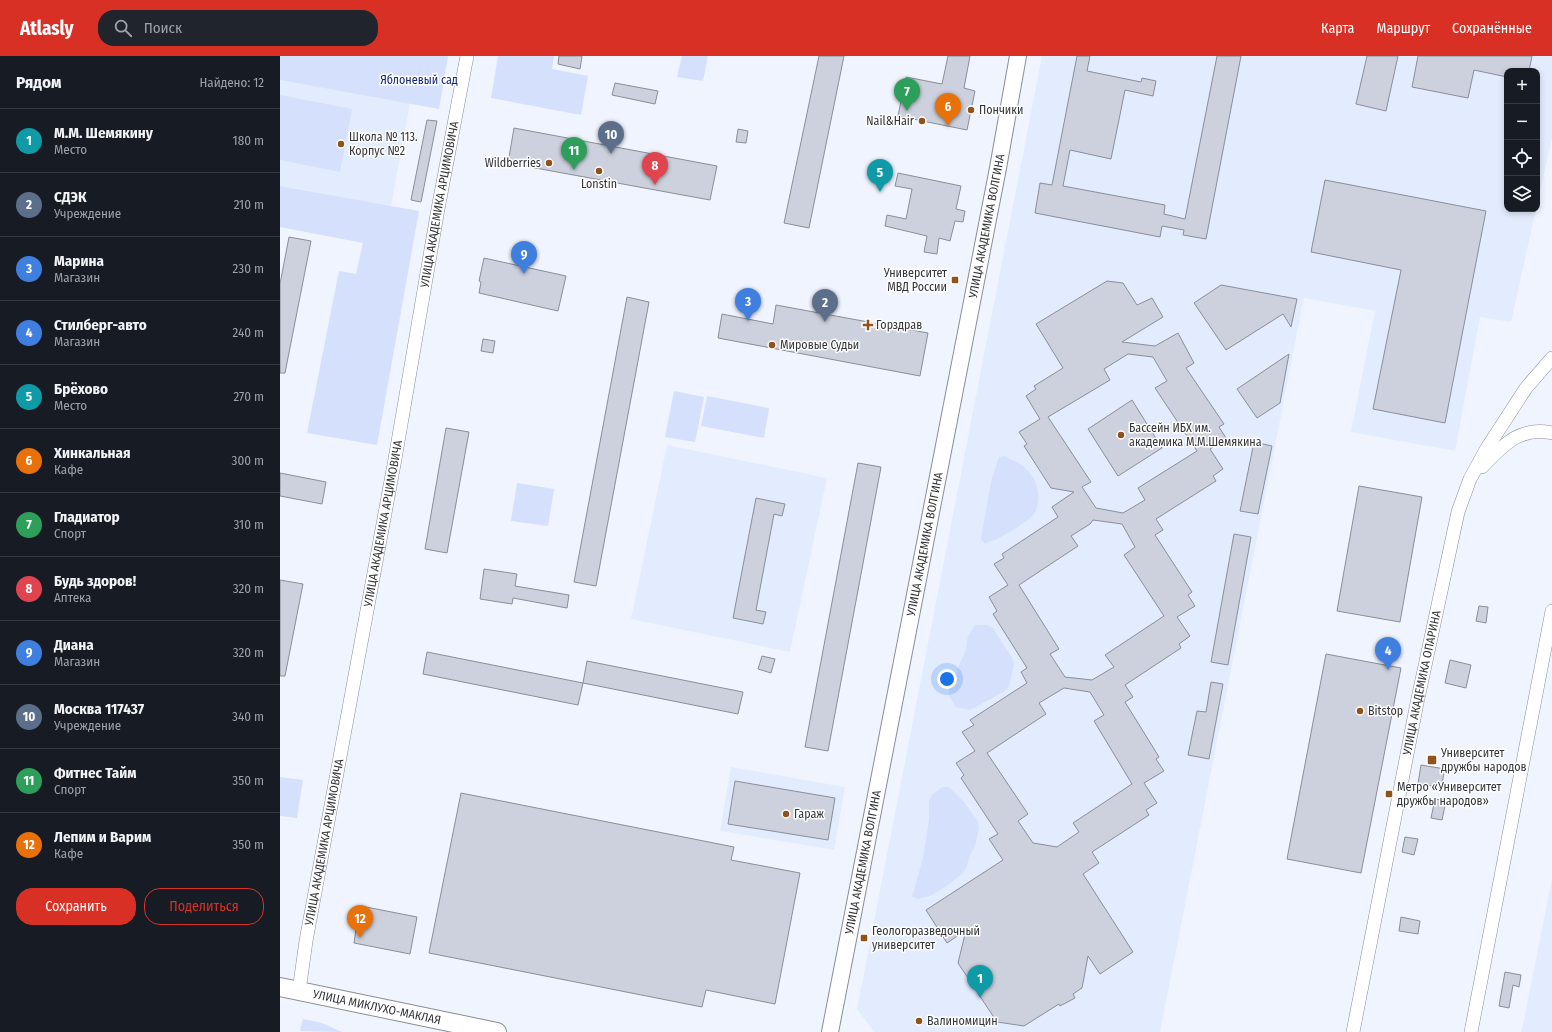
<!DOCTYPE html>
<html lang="ru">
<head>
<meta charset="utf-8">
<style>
	body { margin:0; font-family:"Fira Sans Condensed",sans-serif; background:#20242c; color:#f1f3f6 }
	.controls { position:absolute; right:12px; top:12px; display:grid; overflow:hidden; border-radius:8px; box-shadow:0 2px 6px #0003 }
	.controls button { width:36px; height:36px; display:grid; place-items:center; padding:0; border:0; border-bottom:1px solid #363941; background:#171b24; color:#f1f3f6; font:20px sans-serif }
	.you { position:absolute; left:667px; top:623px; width:14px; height:14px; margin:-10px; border:3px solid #fff; border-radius:50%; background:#1a73e8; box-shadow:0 0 0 6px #1a73e833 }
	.badge { display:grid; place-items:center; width:26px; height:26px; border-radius:50%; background:#d93025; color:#fff; font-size:13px; font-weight:700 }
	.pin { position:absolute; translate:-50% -33px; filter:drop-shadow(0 1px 2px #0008) }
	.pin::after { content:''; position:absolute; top:21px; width:14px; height:12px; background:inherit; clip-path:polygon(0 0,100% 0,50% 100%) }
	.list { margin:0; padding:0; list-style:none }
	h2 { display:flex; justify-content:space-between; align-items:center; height:52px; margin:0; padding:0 16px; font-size:17px }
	h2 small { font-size:13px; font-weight:400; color:#9ea1a6 }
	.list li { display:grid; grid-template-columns:26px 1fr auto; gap:12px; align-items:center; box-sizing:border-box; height:64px; padding:0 16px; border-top:1px solid #363941 }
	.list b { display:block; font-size:15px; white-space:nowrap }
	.list p { margin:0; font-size:13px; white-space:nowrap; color:#9ea1a6 }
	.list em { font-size:13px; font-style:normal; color:#9ea1a6 }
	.actions { display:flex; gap:8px; padding:12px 16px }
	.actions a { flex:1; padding:9px 0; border:1px solid #d93025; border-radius:16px; text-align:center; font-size:14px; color:#d93025 }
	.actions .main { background:#d93025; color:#fff }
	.icon { flex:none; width:22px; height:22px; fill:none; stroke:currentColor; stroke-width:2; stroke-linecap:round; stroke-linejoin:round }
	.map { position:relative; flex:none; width:1272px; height:976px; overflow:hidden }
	header { display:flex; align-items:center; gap:24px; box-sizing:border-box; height:56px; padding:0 20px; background:#d93025; color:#fff }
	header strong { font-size:19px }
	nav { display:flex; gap:22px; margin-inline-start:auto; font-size:14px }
	.search { width:280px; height:36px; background:#20242c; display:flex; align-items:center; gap:10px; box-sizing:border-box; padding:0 14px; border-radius:16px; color:#9ea1a6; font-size:15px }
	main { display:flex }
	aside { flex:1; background:#171b24 }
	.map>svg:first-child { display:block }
</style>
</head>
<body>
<header>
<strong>Atlasly</strong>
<div class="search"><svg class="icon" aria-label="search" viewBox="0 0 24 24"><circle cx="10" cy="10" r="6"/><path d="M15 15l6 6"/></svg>Поиск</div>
<nav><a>Карта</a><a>Маршрут</a><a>Сохранённые</a></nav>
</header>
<main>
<aside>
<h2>Рядом<small>Найдено: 12</small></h2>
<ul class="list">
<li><span class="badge" style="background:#0f9aa8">1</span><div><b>М.М. Шемякину</b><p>Место</p></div><em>180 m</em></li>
<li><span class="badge" style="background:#5c6f8a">2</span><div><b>СДЭК</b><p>Учреждение</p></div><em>210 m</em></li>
<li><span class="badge" style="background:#3f7fe0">3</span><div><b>Марина</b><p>Магазин</p></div><em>230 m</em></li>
<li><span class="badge" style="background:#3f7fe0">4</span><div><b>Стилберг-авто</b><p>Магазин</p></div><em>240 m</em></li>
<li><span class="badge" style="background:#0f9aa8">5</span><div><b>Брёхово</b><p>Место</p></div><em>270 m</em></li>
<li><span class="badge" style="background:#e8710a">6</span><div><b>Хинкальная</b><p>Кафе</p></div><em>300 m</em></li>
<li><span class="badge" style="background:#2e9e5b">7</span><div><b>Гладиатор</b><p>Спорт</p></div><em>310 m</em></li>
<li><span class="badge" style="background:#e0444e">8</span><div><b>Будь здоров!</b><p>Аптека</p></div><em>320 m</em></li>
<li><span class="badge" style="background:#3f7fe0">9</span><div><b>Диана</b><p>Магазин</p></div><em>320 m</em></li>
<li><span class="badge" style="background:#5c6f8a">10</span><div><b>Москва 117437</b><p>Учреждение</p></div><em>340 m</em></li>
<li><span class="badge" style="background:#2e9e5b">11</span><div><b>Фитнес Тайм</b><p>Спорт</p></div><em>350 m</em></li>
<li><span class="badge" style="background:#e8710a">12</span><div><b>Лепим и Варим</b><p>Кафе</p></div><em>350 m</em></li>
</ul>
<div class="actions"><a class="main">Сохранить</a><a>Поделиться</a></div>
</aside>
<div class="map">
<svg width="1272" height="976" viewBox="0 0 1272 976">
	<rect width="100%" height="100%" fill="#f0f4fe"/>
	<g fill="#e3ecfe">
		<polygon points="762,0 1272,0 1272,82 1257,149 1257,15 1227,15 1227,153 1256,153 1231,266 1200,261 1175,395 1071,376 1095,255 1024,242 880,976 594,976 577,953"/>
		<polygon points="0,24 130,47 111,150 0,130"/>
		<polygon points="387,389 547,422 510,596 351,563"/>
		<polygon points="451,711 565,731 554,794 440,775"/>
		<polygon points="1272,823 1272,976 1241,976 1244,964"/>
	</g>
	<g fill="#d4e0fc">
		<polygon points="0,0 168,0 159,53 0,24"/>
		<polygon points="218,0 274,0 272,13 308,20 301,59 211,42"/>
		<polygon points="402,0 428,0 423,25 397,21"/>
		<polygon points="0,39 72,53 60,116 0,104"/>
		<polygon points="0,130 139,155 97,389 27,377 59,215 76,218 83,187 0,171"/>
		<polygon points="394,335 424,341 415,386 385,381"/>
		<polygon points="427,340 489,352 484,382 421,370"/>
		<path d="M725,400c7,4 15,7 21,13 12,11 18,33 6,47 -5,5 -12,9 -17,13 -10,5 -20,13 -31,14l-3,-4 10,-57 8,-25z"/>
		<polygon points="237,427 274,433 268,470 231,465"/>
		<polygon points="695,569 707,569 713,572 732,602 734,608 730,627 728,632 723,636 694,652 689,654 676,651 669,640 669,634 686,593 688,580"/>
		<polygon points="0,721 23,724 17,762 0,760"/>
		<polygon points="662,731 669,731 683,745 698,765 699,772 695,790 690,799 686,812 683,817 668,829 650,840 638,843 632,841 643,802 649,764 649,745 652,739"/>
		<polygon points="23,963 42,967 62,976 20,975"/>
	</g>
	<g fill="#ccd1dd" stroke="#898e99" fill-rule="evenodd">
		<polygon points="279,0 302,0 300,13 278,8"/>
		<polygon points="539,0 564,0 529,172 504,167"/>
		<polygon points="668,0 690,0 684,32 695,35 687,74 618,60 626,21 662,28"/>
		<polygon points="797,0 810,0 807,15 861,26 862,22 876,25 873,40 845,34 831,103 790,94 783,130 885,149 884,158 905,163 937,0 961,0 926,183 903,179 904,174 882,170 880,181 755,157 760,127 772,129"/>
		<polygon points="1087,0 1118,0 1106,55 1076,48"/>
		<polygon points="1138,0 1252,0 1249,15 1227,15 1227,21 1194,14 1188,42 1132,31"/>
		<polygon points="335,27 378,35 375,48 332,39"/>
		<polygon points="147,64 157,65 141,146 131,144"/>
		<polygon points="234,72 437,110 430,144 228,107"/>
		<polygon points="458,73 468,75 466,87 456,86"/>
		<polygon points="618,117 681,130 676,153 685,155 683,166 675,165 670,185 659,182 657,198 644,196 647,180 605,170 607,159 626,163 632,133 615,130"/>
		<polygon points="1045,124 1206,155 1165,367 1093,353 1121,214 1031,196"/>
		<polygon points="9,181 31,185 5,317 0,317 0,228"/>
		<polygon points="204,202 286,220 278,255 199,237 201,226 199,225"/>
		<path d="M827,225l16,2 14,22 15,-7 11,19 -41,25 33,4 23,-13 16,30 -8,5 38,56 -5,3 7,11 -16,11 13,20 -10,7 3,5 -60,38 7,11 -8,5 37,57 -4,3 7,11 -18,11 13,19 -11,8 2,4 -56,37 8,12 -8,5 34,55 -3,2 8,12 -20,12 13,20 -11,7 3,5 -57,37 7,11 -16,11 50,78 -33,22 -12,-18 -6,32 -9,6 2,4 -15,8 -1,-2 -35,22 -27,-4 -39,-59 8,-33 -19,13 -21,-33 77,-50 -14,-21 9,-5 -37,-56 3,-3 -8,-12 19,-12 -13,-19 12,-7 -4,-5 57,-37 -6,-11 6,-4 -34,-54 4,-3 -8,-14 19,-12 -14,-21 10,-6 -2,-4 56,-37 -6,-10 22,-15 -23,-4 -27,-42 3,-2 -8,-12 21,-13 -14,-23 10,-7 -2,-3 29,-18 -27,-44zM848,298l25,3 14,24 -12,7 42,63 -59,37 7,12 -22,13 -27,-5 -14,-21 9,-5 -43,-65 62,-37 -6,-11zM813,464l29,4 13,23 -11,8 40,61 -59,39 9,12 -22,13 -27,-3 -15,-23 9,-5 -40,-64 59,-39 -7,-10 19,-12zM784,632l26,4 14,23 -10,6 38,63 -59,39 6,9 -22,15 -24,-4 -15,-22 10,-7 -41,-61 59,-39 -7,-11z"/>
		<polygon points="941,229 1017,243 1011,271 1003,258 946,294 914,247"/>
		<polygon points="347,241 369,246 316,530 294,526"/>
		<polygon points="496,249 648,277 640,320 438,282 442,258 493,268"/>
		<polygon points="203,283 215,285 213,297 201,295"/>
		<polygon points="1009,298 1000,347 977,362 957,333"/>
		<polygon points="852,344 882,392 838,420 808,373"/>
		<polygon points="166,372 189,376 167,497 145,493"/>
		<polygon points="974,386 992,390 978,458 960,455"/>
		<polygon points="578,407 601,411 548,695 525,691"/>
		<polygon points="0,417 46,426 42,448 0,440"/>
		<polygon points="1079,430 1142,441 1120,566 1057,555"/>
		<polygon points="476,442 505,448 502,460 494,458 476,554 486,556 483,568 453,562"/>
		<polygon points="954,478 971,481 948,609 931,606"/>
		<polygon points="204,513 237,518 235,530 289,539 287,552 233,542 232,548 200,543"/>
		<polygon points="0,524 23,528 5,620 0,620"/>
		<polygon points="1199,550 1208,551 1206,567 1196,565"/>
		<polygon points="147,596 303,627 298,649 143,618"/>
		<polygon points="1046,598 1121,612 1081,817 1007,803"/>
		<polygon points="482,600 495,603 491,617 478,613"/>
		<polygon points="1170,604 1191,609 1186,632 1165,627"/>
		<polygon points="307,605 463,636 458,658 303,627"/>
		<polygon points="931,626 943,628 929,703 908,699 917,655 926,656"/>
		<polygon points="1141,709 1165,713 1161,731 1138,728"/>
		<polygon points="455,725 555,742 548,784 448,768"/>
		<polygon points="181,737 454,791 451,804 520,817 495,948 426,934 422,951 149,897"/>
		<polygon points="1155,743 1166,745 1162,764 1151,762"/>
		<polygon points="1125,781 1138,783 1134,799 1122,796"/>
		<polygon points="81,850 137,861 130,898 74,887 76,873 75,861"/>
		<polygon points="1121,861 1140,865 1138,878 1119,875"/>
		<polygon points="1225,916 1241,919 1239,931 1233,929 1229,952 1219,950"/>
	</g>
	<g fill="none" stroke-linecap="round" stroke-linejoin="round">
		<g stroke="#888d98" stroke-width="14">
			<g id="minor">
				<path d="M1202,411c21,-22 38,-41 70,-34"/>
				<path id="s1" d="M19,935l7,-50 89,-482 43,-250 29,-153"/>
				<path id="s2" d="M1073,976l64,-329 41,-191 12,-33 17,-31 39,-60 26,-30"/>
				<polyline points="1191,976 1272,555"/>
			</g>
		</g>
		<g stroke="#888d98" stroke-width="18">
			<g id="tertiary">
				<path id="s3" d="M550,976l168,-864 20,-112"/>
			</g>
		</g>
		<g stroke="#888d98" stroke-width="20">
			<g id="secondary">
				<path id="s4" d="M0,931l217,45"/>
			</g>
		</g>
		<use href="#minor" stroke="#fff" stroke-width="13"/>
		<use href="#tertiary" stroke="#fff" stroke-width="16"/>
		<use href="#secondary" stroke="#fff" stroke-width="18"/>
	</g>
	<g fill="#91511a" stroke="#fff" stroke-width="1.5">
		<circle cx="691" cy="54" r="4"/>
		<circle cx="642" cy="65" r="4"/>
		<circle cx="61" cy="88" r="4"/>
		<circle cx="269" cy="107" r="4"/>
		<circle cx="319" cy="115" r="4"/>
		<rect x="671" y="220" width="8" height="8" rx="2"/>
		<path d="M586 263h4v4h4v4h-4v4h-4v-4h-4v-4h4z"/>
		<circle cx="492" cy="289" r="4"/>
		<circle cx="841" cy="379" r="4"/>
		<circle cx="1080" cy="655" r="4"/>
		<rect x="1147" y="699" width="10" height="10" rx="2"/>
		<rect x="1105" y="734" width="8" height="8" rx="2"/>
		<circle cx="506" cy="758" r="4"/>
		<rect x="580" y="878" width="8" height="8" rx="2"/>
		<circle cx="639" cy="965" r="4"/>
	</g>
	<g text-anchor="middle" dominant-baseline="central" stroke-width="3" stroke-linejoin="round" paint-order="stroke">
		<g font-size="12" fill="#122878" stroke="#fff">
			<text x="139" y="24">Яблоневый сад</text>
		</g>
		<g font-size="12" fill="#33353a" stroke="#fff" text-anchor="start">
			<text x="699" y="54">Пончики</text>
			<text x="634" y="65" text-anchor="end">Nail&amp;Hair</text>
			<text x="69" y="81">Школа № 113.<tspan x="69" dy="14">Корпус №2</tspan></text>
			<text x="261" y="107" text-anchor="end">Wildberries</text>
			<text x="319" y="128" text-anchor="middle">Lonstin</text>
			<text x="667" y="217" text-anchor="end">Университет<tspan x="667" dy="14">МВД России</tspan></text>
			<text x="596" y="269">Горздрав</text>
			<text x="500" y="289">Мировые Судьи</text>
			<text x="849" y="372">Бассейн ИБХ им.<tspan x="849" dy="14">академика М.М.Шемякина</tspan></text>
			<text x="1088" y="655">Bitstop</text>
			<text x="1161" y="697">Университет<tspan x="1161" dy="14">дружбы народов</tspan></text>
			<text x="1117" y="731">Метро «Университет<tspan x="1117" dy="14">дружбы народов»</tspan></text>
			<text x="514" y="758">Гараж</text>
			<text x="592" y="875">Геологоразведочный<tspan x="592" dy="14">университет</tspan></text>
			<text x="647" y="965">Валиномицин</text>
		</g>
		<g font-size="12" fill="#33353a" stroke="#fff">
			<text stroke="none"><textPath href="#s1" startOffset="799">УЛИЦА АКАДЕМИКА АРЦИМОВИЧА</textPath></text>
			<text stroke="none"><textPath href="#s3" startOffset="821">УЛИЦА АКАДЕМИКА ВОЛГИНА</textPath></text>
			<text stroke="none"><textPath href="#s1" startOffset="475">УЛИЦА АКАДЕМИКА АРЦИМОВИЧА</textPath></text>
			<text stroke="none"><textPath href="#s3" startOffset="497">УЛИЦА АКАДЕМИКА ВОЛГИНА</textPath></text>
			<text stroke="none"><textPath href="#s2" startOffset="356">УЛИЦА АКАДЕМИКА ОПАРИНА</textPath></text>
			<text stroke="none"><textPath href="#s1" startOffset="151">УЛИЦА АКАДЕМИКА АРЦИМОВИЧА</textPath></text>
			<text stroke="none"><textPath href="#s3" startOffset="173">УЛИЦА АКАДЕМИКА ВОЛГИНА</textPath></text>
			<text stroke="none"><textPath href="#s4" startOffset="99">УЛИЦА МИКЛУХО-МАКЛАЯ</textPath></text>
		</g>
	</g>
</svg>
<div class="controls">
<button>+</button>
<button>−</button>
<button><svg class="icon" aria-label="locate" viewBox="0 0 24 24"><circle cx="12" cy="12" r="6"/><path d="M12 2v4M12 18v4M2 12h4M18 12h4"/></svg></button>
<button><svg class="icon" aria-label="layers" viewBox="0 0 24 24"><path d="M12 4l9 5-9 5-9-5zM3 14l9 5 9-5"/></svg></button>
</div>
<div class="you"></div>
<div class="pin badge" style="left:700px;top:942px;background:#0f9aa8">1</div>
<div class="pin badge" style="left:545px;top:266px;background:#5c6f8a">2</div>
<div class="pin badge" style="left:468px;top:265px;background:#3f7fe0">3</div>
<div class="pin badge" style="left:1108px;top:614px;background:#3f7fe0">4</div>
<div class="pin badge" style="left:600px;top:136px;background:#0f9aa8">5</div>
<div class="pin badge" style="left:668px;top:70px;background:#e8710a">6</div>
<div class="pin badge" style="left:627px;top:55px;background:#2e9e5b">7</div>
<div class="pin badge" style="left:375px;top:129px;background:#e0444e">8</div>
<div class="pin badge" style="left:244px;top:218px;background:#3f7fe0">9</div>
<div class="pin badge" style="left:331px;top:98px;background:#5c6f8a">10</div>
<div class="pin badge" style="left:294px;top:114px;background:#2e9e5b">11</div>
<div class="pin badge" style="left:80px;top:882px;background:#e8710a">12</div>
</div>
</main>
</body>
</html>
